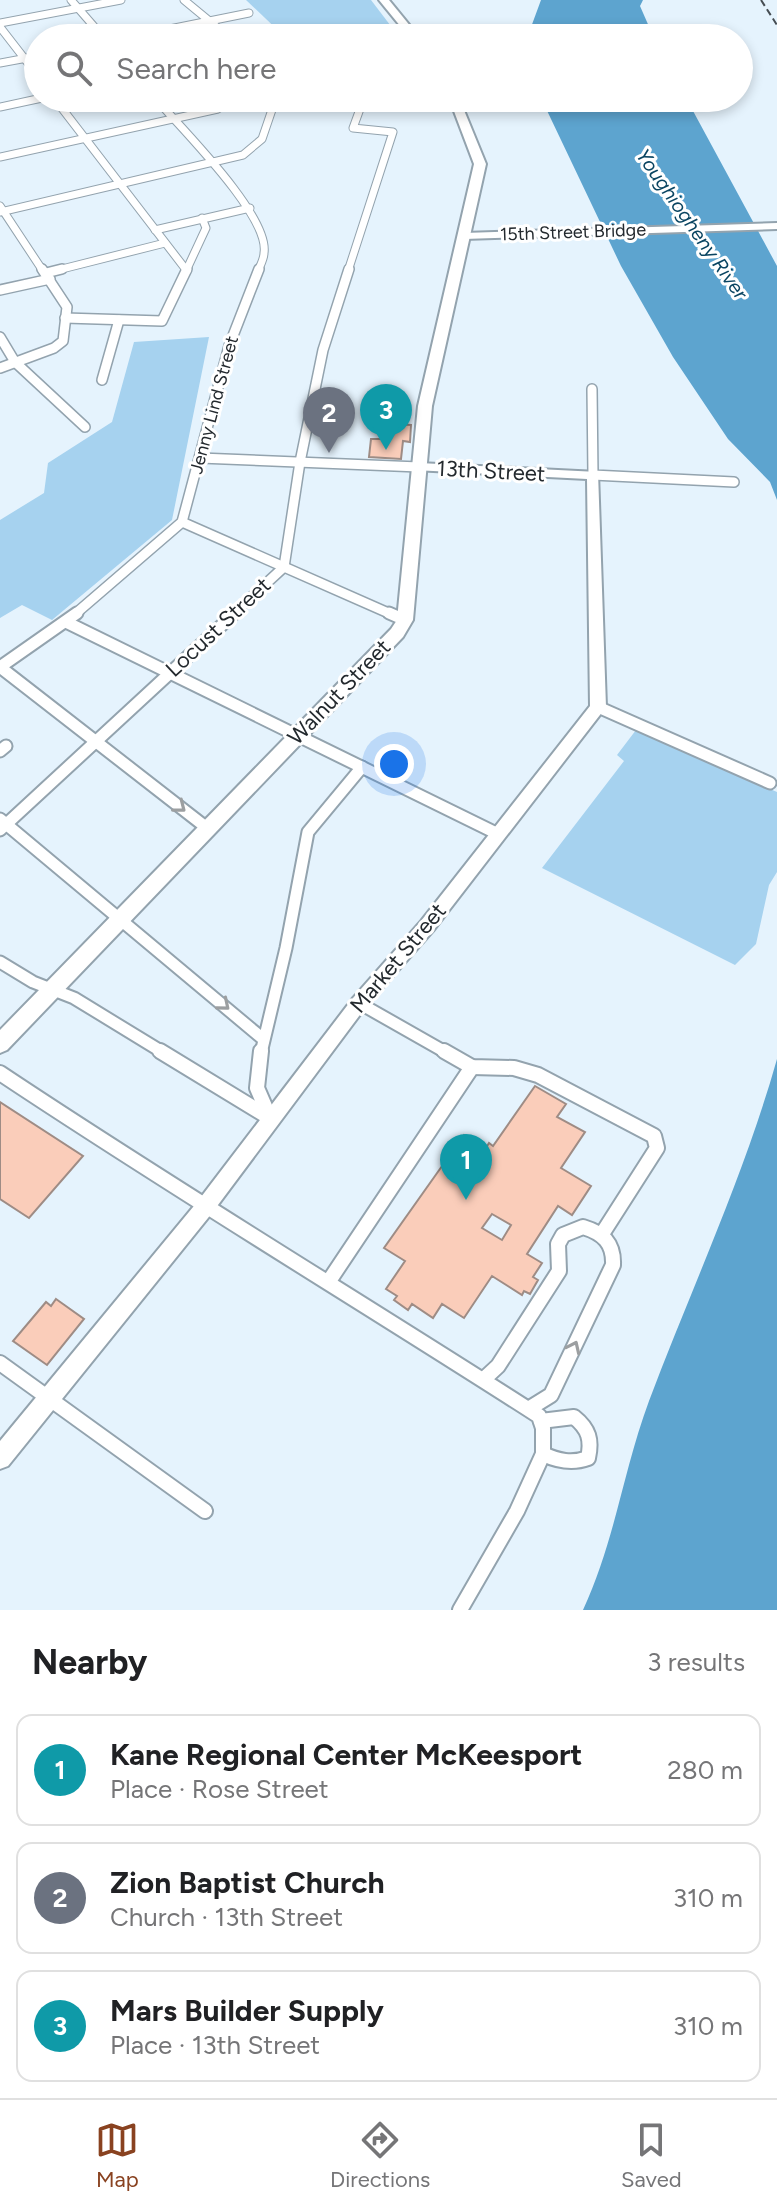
<!DOCTYPE html>
<html lang="en">
<head>
<meta charset="utf-8">
<style>
	body { margin:0; font-family:Figtree,sans-serif; background:#f2f2f2; color:#202124 }
	.you { position:absolute; left:394px; top:764px; width:28px; height:28px; margin:-20px; border:6px solid #fff; border-radius:50%; background:#1a73e8; box-shadow:0 0 0 12px #1a73e833 }
	.badge { display:grid; place-items:center; width:52px; height:52px; border-radius:50%; background:#894220; color:#fff; font-size:26px; font-weight:700 }
	.pin { position:absolute; translate:-50% -66px; filter:drop-shadow(0 2px 4px #0008) }
	.pin::after { content:''; position:absolute; top:42px; width:28px; height:24px; background:inherit; clip-path:polygon(0 0,100% 0,50% 100%) }
	.list { margin:0; padding:0; list-style:none }
	h2 { display:flex; justify-content:space-between; align-items:center; height:104px; margin:0; padding:0 32px; font-size:34px }
	h2 small { font-size:26px; font-weight:400; color:#757577 }
	.list li { display:grid; grid-template-columns:52px 1fr auto; gap:24px; align-items:center; box-sizing:border-box; height:112px; margin:0 16px 16px; padding:0 16px; border:2px solid #e0e0e0; border-radius:16px }
	.list b { display:block; font-size:30px; white-space:nowrap }
	.list p { margin:0; font-size:26px; white-space:nowrap; color:#757577 }
	.list em { font-size:26px; font-style:normal; color:#757577 }
	.icon { flex:none; width:44px; height:44px; fill:none; stroke:currentColor; stroke-width:2; stroke-linecap:round; stroke-linejoin:round }
	.map { position:relative; flex:none; width:777px; height:1610px; overflow:hidden }
	.search { position:absolute; background:#fff; box-shadow:0 4px 12px #0003; left:24px; right:24px; top:24px; height:88px; display:flex; align-items:center; gap:20px; box-sizing:border-box; padding:0 28px; border-radius:44px; color:#757577; font-size:30px }
	.sheet { height:488px; background:#fff }
	nav { display:flex; justify-content:space-around; align-items:center; box-sizing:border-box; height:112px; border-top:2px solid #e0e0e0; background:#fff; font-size:22px; color:#757577 }
	nav a { display:grid; justify-items:center; gap:4px }
	nav .on { color:#894220 }
	.map>svg:first-child { display:block }
</style>
</head>
<body>
<div class="map">
<svg width="777" height="1610" viewBox="0 0 777 1610">
	<rect width="100%" height="100%" fill="#e5f3fd"/>
	<g fill="#a6d2ef">
		<polygon points="246,0 371,0 400,38 286,38"/>
		<polygon points="209,337 172,520 52,620 22,605 0,618 0,520 44,493 48,463 112,422 134,342"/>
		<polygon points="636,730 777,792 777,872 769,885 756,944 735,965 542,868 624,761 617,755"/>
	</g>
	<g fill="#5da4cf">
		<polygon points="541,0 643,0 640,6 654,38 527,38"/>
		<polygon points="541,98 686,98 777,266 777,500 770,482 728,439 673,357 621,266"/>
		<path d="M777,1059v551h-194c32,-69 40,-139 66,-209 43,-114 95,-225 128,-342z"/>
	</g>
	<g fill="#facdba" stroke="#9e8c85" stroke-width="2" fill-rule="evenodd">
		<polygon points="392,424 411,425 410,442 403,441 401,459 369,457 371,439 384,439 385,430 391,430"/>
		<path d="M535,1086l31,18 -9,13 28,15 -24,36 30,18 -19,29 -14,-9 -31,48 15,9 -9,14 5,3 -8,14 -6,-3 -2,4 -30,-19 -28,42 -22,-14 -9,14 -21,-14 -4,6 -14,-10 3,-4 -11,-7 19,-28 -21,-13 80,-113 22,13 3,-5 4,3zM492,1214l19,11 -9,15 -20,-12z"/>
		<polygon points="0,1102 83,1156 29,1218 0,1199"/>
		<polygon points="56,1299 84,1319 47,1365 13,1341 46,1302 51,1306"/>
	</g>
	<g fill="none" stroke-linecap="round" stroke-linejoin="round">
		<g stroke="#93a3ae" stroke-width="9">
			<g id="street-far3">
				<polyline points="71,0 104,38"/>
				<polyline points="184,0 230,38"/>
				<polyline points="0,23 121,0"/>
				<polyline points="0,27 38,76"/>
				<polyline points="125,38 249,13"/>
				<polyline points="0,63 38,56"/>
				<polyline points="54,98 187,271"/>
				<path d="M155,98c26,30 115,118 109,155 0,6 -4,13 -6,18"/>
				<polyline points="0,107 42,98"/>
				<polyline points="0,157 218,109 221,98"/>
				<polyline points="0,206 43,271"/>
				<polyline points="0,212 243,155 262,139 276,98"/>
				<polyline points="155,230 250,208"/>
				<polyline points="54,271 165,243"/>
				<polyline points="186,271 206,228 202,218"/>
				<polyline points="348,271 393,132 353,128 364,98"/>
			</g>
		</g>
		<g stroke="#93a3ae" stroke-width="12">
			<g id="street-far2">
				<polyline points="46,273 62,269"/>
				<polyline points="0,290 50,279"/>
				<polyline points="65,318 162,321 187,269"/>
				<polyline points="0,337 15,362 85,427"/>
				<polyline points="0,368 54,348 63,341 67,307 42,269"/>
				<polyline points="102,380 119,320"/>
				<polyline points="592,389 593,475 734,482"/>
				<polyline points="200,458 419,467"/>
				<polyline points="182,522 393,615"/>
				<polyline points="74,615 182,522 229,346 259,269"/>
				<polyline points="232,615 284,567 300,462 323,350 349,269"/>
			</g>
		</g>
		<g stroke="#93a3ae" stroke-width="15">
			<g id="street-far1">
				<polyline points="389,613 405,620"/>
				<polyline points="66,622 498,834"/>
				<polyline points="0,667 77,613"/>
				<polyline points="0,667 207,828"/>
				<polyline points="598,707 770,783"/>
				<polyline points="0,751 6,746"/>
				<polyline points="0,819 262,1038"/>
				<polyline points="0,830 235,613"/>
				<polyline points="0,962 33,982 74,998 164,1053"/>
				<polyline points="359,1003 447,1053"/>
				<polyline points="261,1053 286,948 308,832 362,767"/>
			</g>
		</g>
		<g stroke="#93a3ae" stroke-width="18">
			<g id="street">
				<polyline points="160,1051 270,1118"/>
				<polyline points="261,1051 257,1088 270,1118"/>
				<polyline points="444,1051 472,1067 514,1068 538,1075 654,1136 657,1148 602,1234"/>
				<path d="M0,1073c177,118 360,228 539,343l4,12v26l-26,57 -57,99"/>
				<polyline points="329,1281 472,1067"/>
				<polyline points="0,1363 205,1511"/>
				<path d="M484,1379l14,-13 61,-95 -1,-27 5,-9 20,-8c20,6 31,16 30,38l-62,130 -21,13"/>
				<path d="M541,1421l33,-4c15,12 18,23 14,41 -16,6 -30,3 -45,-4"/>
			</g>
		</g>
		<g stroke="#93a3ae" stroke-width="4">
			<g id="secondary">
				<polygon points="777,223 777,229 464,239 459,236 464,233"/>
				<polygon points="419,463 598,472 606,707 603,711 433,931 365,1008 212,1213 8,1466 0,1469 0,1441 198,1201 353,998 421,921 590,706 587,479 414,470 413,467"/>
			</g>
		</g>
		<g stroke="#93a3ae" stroke-width="4">
			<g id="primary">
				<polygon points="379,0 389,0 420,38 410,38"/>
				<polygon points="449,98 459,98 486,164 432,406 413,620 403,637 7,1050 0,1053 0,1030 391,629 397,620 418,406 474,164"/>
			</g>
		</g>
		<use href="#street-far3" stroke="#fff" stroke-width="7"/>
		<use href="#street-far2" stroke="#fff" stroke-width="9"/>
		<use href="#street-far1" stroke="#fff" stroke-width="11"/>
		<use href="#street" stroke="#fff" stroke-width="14"/>
		<use href="#secondary" fill="#fff" fill-rule="evenodd"/>
		<use href="#primary" fill="#fff" fill-rule="evenodd"/>
		<polyline stroke="#464d53" stroke-width="2" stroke-dasharray="7 4" stroke-linecap="butt" points="761,0 777,25"/>
	</g>
	<defs><path id="oneway-chevron" d="M-2-3.5L2.5 0L-2 3.5" fill="none" stroke-width="1.6" stroke-linecap="round" stroke-linejoin="round" transform="scale(2)"/></defs>
	<g stroke="#9c9fa1">
		<use href="#oneway-chevron" transform="translate(180 807) rotate(38)"/>
		<use href="#oneway-chevron" transform="translate(224 1005) rotate(40)"/>
		<use href="#oneway-chevron" transform="translate(574 1347) rotate(-65)"/>
	</g>
	<g text-anchor="middle" dominant-baseline="central" stroke-width="6" stroke-linejoin="round" paint-order="stroke">
		<g font-size="18" fill="#23292e" stroke="#fff">
			<text transform="translate(573 232) rotate(-2)">15th Street Bridge</text>
			<text transform="translate(214 405) rotate(-75)">Jenny Lind Street</text>
		</g>
		<g font-size="20" font-style="italic" fill="#0a4562" stroke="#fff">
			<text transform="translate(692 224) rotate(55)">Youghiogheny River</text>
		</g>
		<g font-size="22" fill="#23292e" stroke="#fff">
			<text transform="translate(491 471) rotate(3)">13th Street</text>
			<text transform="translate(218 627) rotate(-43)">Locust Street</text>
			<text transform="translate(339 692) rotate(-46)">Walnut Street</text>
			<text transform="translate(398 958) rotate(-50)">Market Street</text>
		</g>
	</g>
</svg>
<div class="you"></div>
<div class="pin badge" style="left:466px;top:1200px;background:#0f9aa8">1</div>
<div class="pin badge" style="left:329px;top:453px;background:#6b7280">2</div>
<div class="pin badge" style="left:386px;top:450px;background:#0f9aa8">3</div>
<div class="search"><svg class="icon" aria-label="search" viewBox="0 0 24 24"><circle cx="10" cy="10" r="6"/><path d="M15 15l6 6"/></svg>Search here</div>
</div>
<section class="sheet">
<h2>Nearby<small>3 results</small></h2>
<ul class="list">
<li><span class="badge" style="background:#0f9aa8">1</span><div><b>Kane Regional Center McKeesport</b><p>Place · Rose Street</p></div><em>280 m</em></li>
<li><span class="badge" style="background:#6b7280">2</span><div><b>Zion Baptist Church</b><p>Church · 13th Street</p></div><em>310 m</em></li>
<li><span class="badge" style="background:#0f9aa8">3</span><div><b>Mars Builder Supply</b><p>Place · 13th Street</p></div><em>310 m</em></li>
</ul>
</section>
<nav>
<a class="on"><svg class="icon" aria-label="map" viewBox="0 0 24 24"><path d="M3 6l6-2 6 2 6-2v14l-6 2-6-2-6 2zM9 4v14M15 6v14"/></svg>Map</a>
<a><svg class="icon" aria-label="directions" viewBox="0 0 24 24"><path d="M12 3l9 9-9 9-9-9zM9 14v-3h6M13 9l2 2-2 2"/></svg>Directions</a>
<a><svg class="icon" aria-label="saved" viewBox="0 0 24 24"><path d="M7 4h10v16l-5-4-5 4z"/></svg>Saved</a>
</nav>
</body>
</html>
